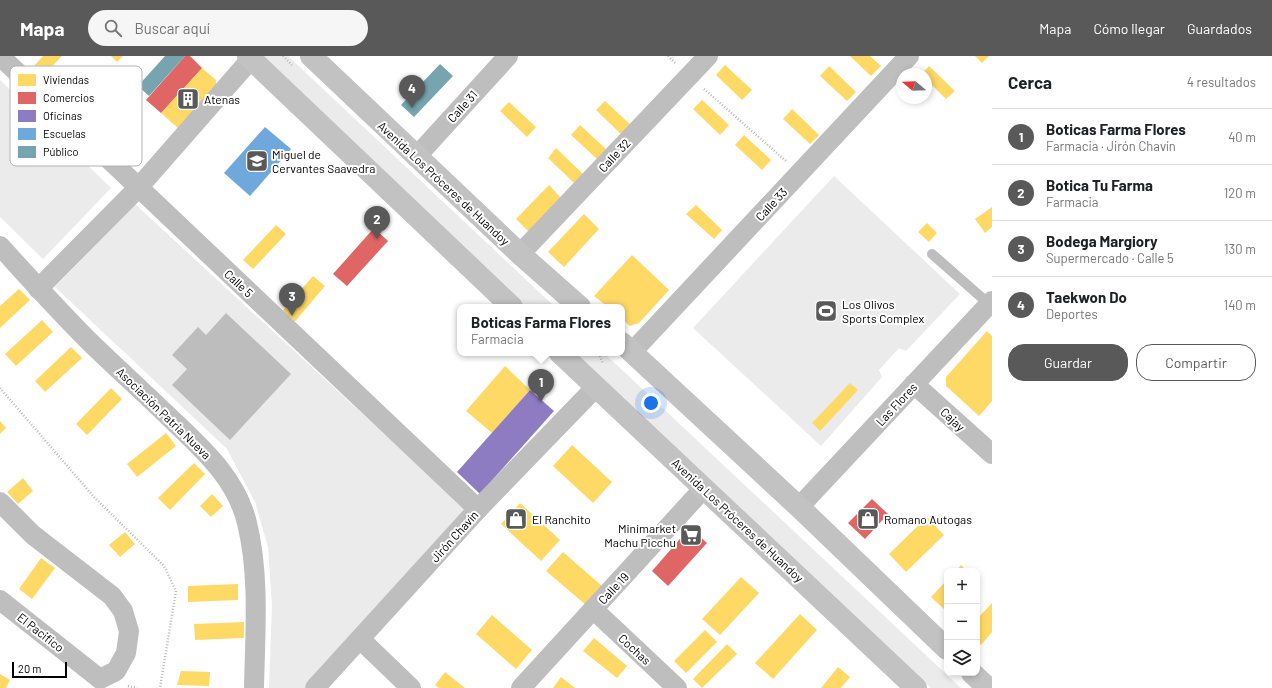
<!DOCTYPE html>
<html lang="es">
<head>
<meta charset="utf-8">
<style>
	body { margin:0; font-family:Barlow,sans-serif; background:#f6f6f6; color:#202124 }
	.controls { position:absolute; right:12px; bottom:12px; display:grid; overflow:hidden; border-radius:8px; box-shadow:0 2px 6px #0003 }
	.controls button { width:36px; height:36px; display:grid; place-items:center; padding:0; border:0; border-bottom:1px solid #e0e0e0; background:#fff; color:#202124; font:20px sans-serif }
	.compass { position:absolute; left:896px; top:12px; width:36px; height:36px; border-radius:50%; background:#fff; box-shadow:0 2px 6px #0003; rotate:289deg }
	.scale { position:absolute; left:12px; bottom:10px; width:55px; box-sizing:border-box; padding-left:4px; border:2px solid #000; border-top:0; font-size:11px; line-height:14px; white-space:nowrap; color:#000; -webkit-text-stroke:3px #fff; paint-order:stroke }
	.you { position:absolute; left:651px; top:347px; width:14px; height:14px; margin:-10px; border:3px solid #fff; border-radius:50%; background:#1a73e8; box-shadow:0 0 0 6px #1a73e833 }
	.badge { display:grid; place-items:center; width:26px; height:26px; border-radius:50%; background:#595959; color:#fff; font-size:13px; font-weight:700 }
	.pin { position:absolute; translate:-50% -33px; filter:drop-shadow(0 1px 2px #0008) }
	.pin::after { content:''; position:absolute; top:21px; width:14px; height:12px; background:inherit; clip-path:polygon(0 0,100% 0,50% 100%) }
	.popup { position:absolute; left:457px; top:248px; width:168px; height:52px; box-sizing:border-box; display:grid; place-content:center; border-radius:8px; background:#fff; filter:drop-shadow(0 1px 3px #0005); font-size:13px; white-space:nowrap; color:#757577 }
	.popup b { font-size:15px; color:#202124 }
	.popup::after { content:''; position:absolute; left:50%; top:100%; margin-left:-8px; border:8px solid transparent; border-top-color:#fff }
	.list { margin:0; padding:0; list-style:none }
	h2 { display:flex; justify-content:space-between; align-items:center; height:52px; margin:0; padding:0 16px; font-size:17px }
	h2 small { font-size:13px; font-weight:400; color:#757577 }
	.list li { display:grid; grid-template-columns:26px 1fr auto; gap:12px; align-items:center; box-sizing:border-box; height:56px; padding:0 16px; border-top:1px solid #e0e0e0 }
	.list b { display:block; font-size:15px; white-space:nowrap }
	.list p { margin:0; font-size:13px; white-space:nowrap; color:#757577 }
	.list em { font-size:13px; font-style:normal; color:#757577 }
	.actions { display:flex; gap:8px; padding:12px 16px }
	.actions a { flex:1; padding:9px 0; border:1px solid #595959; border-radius:16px; text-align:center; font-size:14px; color:#595959 }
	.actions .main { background:#595959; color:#fff }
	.icon { flex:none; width:22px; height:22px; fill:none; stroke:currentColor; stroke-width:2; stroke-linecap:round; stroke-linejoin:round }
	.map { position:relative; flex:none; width:992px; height:632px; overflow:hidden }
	header { display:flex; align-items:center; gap:24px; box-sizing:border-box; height:56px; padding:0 20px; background:#595959; color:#fff }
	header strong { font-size:19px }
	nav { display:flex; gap:22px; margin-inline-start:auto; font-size:14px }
	.search { width:280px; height:36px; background:#f6f6f6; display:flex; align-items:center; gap:10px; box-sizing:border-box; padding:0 14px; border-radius:22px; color:#757577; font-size:15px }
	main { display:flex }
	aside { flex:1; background:#fff }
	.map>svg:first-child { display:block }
</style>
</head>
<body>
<header>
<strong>Mapa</strong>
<div class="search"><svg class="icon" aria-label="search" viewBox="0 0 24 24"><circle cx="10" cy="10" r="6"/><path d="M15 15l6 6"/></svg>Buscar aquí</div>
<nav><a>Mapa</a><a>Cómo llegar</a><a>Guardados</a></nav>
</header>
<main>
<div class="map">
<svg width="992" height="632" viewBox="0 0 992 632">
	<rect width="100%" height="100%" fill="#fff"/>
	<g fill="#ebebeb">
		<polygon points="257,0 288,0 555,251 525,251"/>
		<polygon points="0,24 111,132 43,203 0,161"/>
		<polygon points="834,120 960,238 906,295 899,292 879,314 882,321 821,390 693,272"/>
		<polygon points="135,148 471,458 306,632 269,632 272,549 268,491 255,446 227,393 55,231"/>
		<polygon points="574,297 604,297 961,632 931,632"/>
	</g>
	<polygon fill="#bdbdbd" points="226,257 291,318 230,384 172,329 187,313 172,299 198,271 206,279"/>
	<g fill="#ffd966">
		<polygon points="43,0 62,0 42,21 32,12"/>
		<polygon points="111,0 123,0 117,6"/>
		<polygon points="850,0 870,0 881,10 871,20"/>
		<polygon points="975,0 989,0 982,7"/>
		<polygon points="725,9 752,34 742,44 716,19"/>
		<polygon points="829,10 856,36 847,45 820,20"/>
		<polygon points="929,10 955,35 946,43 926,23 926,18 922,18"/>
		<polygon points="202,12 216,24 216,30 178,72 161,57"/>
		<polygon points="130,42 140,51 107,87 98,77"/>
		<polygon points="702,44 729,69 720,79 693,53"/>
		<polygon points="605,45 632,70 623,80 596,54"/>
		<polygon points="509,46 536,71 527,81 500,55"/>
		<polygon points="792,53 819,79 810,88 783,63"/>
		<polygon points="580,69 607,94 598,104 571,79"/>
		<polygon points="744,79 771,104 762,114 735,89"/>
		<polygon points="556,92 583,118 574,127 548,102"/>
		<polygon points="549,129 562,143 529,176 516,163"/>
		<polygon points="696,149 722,174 714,183 686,158"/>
		<polygon points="992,151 992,171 985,177 975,163"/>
		<polygon points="584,158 599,173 564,211 548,196"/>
		<polygon points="927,167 937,177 929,186 918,176"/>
		<polygon points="276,169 286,178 253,213 243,204"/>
		<polygon points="632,199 669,234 639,267 630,270 622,263 622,251 608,251 594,240"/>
		<polygon points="313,220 325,230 292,269 280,258"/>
		<polygon points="19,233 30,244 0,272 0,250"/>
		<polygon points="42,264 53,276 16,310 5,298"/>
		<polygon points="987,275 992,280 992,345 979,360 946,330 946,321"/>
		<polygon points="71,291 82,302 45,336 35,325"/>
		<polygon points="505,310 530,334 492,377 466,355"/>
		<polygon points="850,327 858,334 820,375 812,367"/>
		<polygon points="111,332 122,343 87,379 76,368"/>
		<polygon points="0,365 6,372 0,378"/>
		<polygon points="166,377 176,390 137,421 127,408"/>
		<polygon points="572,389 612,426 593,447 553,410"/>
		<polygon points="194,407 205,418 170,454 158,442"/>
		<polygon points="23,422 33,435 18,448 7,436"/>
		<polygon points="212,438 223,450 211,461 200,450"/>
		<polygon points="520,447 560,484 541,505 501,468"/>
		<polygon points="927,461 944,479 906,516 889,498"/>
		<polygon points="125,476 135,488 120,501 109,489"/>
		<polygon points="563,496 602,530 586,549 546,515"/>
		<polygon points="41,502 55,512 32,543 19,533"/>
		<polygon points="961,509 967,515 956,515"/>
		<polygon points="741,521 759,537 720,579 702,563"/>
		<polygon points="947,524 947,554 946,555 931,541"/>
		<polygon points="238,528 238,544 188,546 188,530"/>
		<polygon points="992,547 992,576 981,589 977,585 977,563"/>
		<polygon points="800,558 817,574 773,623 755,607"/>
		<polygon points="492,559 532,594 516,613 476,578"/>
		<polygon points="244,566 244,582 195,584 194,568"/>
		<polygon points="705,574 717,586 686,617 674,605"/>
		<polygon points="594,582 627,610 617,622 583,595"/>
		<polygon points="727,588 737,598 702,632 693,623"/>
		<polygon points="838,611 850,621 841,632 821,632"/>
		<polygon points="181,615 210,616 209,630 177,629"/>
		<polygon points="445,616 465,632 439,632 435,629"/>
		<polygon points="0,618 10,624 6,632 0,632"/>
		<polygon points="561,621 575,632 553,632"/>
	</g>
	<g fill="#e06666">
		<polygon points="185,0 190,0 202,12 161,57 146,44"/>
		<polygon points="374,172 388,185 347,230 333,218"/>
		<polygon points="872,443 888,458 865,483 848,467"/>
		<polygon points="686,476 696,477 707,487 668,530 652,515"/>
	</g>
	<polygon fill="#8e7cc3" points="530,334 554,355 480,438 457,416"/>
	<polygon fill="#6fa8dc" points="265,71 291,93 250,140 224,117"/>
	<g fill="#76a5af">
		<polygon points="165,0 185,0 149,40 138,30"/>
		<polygon points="440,8 453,20 414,61 401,49"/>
	</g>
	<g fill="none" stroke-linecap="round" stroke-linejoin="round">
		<g stroke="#b9b9b9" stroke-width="2.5" stroke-dasharray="1 2" stroke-linecap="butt">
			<polyline points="283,0 292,9"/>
			<polyline points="668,0 676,8"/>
			<polyline points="704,33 786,105"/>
			<polyline points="599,297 603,308"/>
			<polyline points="0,332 94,441 164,510 176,535 160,632"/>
			<polyline points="128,630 137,632"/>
		</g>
		<polyline stroke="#bebebe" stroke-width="10" points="932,198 989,248"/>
		<g stroke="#bebebe" stroke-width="20">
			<polyline points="0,0 478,453"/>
			<polyline points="416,101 508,0"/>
			<path d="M0,190c31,34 62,69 95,101 23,22 47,44 70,66 33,32 71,63 82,110 13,53 8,111 7,165"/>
			<polyline points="520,198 708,0"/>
			<polyline points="38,233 138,132 251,3"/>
			<polyline points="632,296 909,0"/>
			<polyline points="914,328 992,398"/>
			<polyline points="0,446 33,479 112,540 123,555 129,575 126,597 116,615 100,623 0,544"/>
			<polyline points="799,451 992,245"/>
			<polyline points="593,553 677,632"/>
			<polyline points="360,583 411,632"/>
			<polyline points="315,632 478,453 596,331"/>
			<polyline points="521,632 704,432"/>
		</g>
		<g stroke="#c2c2c2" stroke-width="22">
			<polyline points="248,0 512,251"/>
			<polyline points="311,0 520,198 580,251"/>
			<polyline points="622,287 799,451 947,593"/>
			<polyline points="560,297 916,632"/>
			<polyline points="972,617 988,632"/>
		</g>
	</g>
	<defs>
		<g id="building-square" transform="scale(1.15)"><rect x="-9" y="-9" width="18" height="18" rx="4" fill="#595959" stroke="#fff"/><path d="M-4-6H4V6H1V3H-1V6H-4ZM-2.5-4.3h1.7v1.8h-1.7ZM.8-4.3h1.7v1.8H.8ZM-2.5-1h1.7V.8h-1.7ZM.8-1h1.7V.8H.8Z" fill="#fff"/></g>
		<g id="school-square" transform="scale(1.15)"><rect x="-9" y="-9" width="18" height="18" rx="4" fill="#595959" stroke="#fff"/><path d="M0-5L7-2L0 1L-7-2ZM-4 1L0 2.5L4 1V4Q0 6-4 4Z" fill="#fff"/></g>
		<g id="stadium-square" transform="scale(1.15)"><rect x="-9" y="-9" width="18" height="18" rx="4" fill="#595959" stroke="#fff"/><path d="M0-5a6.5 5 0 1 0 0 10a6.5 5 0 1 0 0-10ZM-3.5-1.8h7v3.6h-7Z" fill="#fff"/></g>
		<g id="shop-square" transform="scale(1.15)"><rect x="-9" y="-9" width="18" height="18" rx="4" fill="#595959" stroke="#fff"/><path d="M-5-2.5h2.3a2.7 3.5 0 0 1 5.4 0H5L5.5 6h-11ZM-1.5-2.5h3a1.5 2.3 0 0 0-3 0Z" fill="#fff"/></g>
		<g id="supermarket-square" transform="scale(1.15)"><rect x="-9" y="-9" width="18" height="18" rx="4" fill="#595959" stroke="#fff"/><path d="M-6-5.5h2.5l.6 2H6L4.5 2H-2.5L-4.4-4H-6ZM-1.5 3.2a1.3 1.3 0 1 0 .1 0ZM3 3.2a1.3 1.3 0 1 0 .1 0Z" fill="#fff"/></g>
	</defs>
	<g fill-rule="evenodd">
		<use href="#building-square" x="188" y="43"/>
		<use href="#school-square" x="257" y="105"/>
		<use href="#stadium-square" x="826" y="255"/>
		<use href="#shop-square" x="516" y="463"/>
		<use href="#shop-square" x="868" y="463"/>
		<use href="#supermarket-square" x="691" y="479"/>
	</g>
	<g text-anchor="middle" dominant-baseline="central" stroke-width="4" stroke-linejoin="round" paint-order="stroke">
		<g font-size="12" fill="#000" stroke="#fff" text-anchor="start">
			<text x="204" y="43">Atenas</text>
			<text x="272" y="98">Miguel de<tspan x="272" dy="14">Cervantes Saavedra</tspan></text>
			<text x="842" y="248">Los Olivos<tspan x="842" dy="14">Sports Complex</tspan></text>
			<text x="532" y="463">El Ranchito</text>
			<text x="884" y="463">Romano Autogas</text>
			<text x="676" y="472" text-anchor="end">Minimarket<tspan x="676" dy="14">Machu Picchu</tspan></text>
		</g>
		<g font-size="12" fill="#000" stroke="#fff">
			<text transform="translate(462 50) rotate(-48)">Calle 31</text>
			<text transform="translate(614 99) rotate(-47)">Calle 32</text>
			<text transform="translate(444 127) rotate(43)">Avenida Los Próceres de Huandoy</text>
			<text transform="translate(771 148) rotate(-47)">Calle 33</text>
			<text transform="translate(239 227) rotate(43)">Calle 5</text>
			<text transform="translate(896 348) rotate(-47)">Las Flores</text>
			<text transform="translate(164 357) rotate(44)">Asociación Patria Nueva</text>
			<text transform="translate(953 363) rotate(43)">Cajay</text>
			<text transform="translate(738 464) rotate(43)">Avenida Los Próceres de Huandoy</text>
			<text transform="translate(454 480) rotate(-48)">Jirón Chavín</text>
			<text transform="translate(613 532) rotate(-47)">Calle 19</text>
			<text transform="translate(41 576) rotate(38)">El Pacifico</text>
			<text transform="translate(635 593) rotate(43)">Cochas</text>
		</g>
	</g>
	<rect x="10" y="10" width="132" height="100" rx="6" fill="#fff" stroke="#b2b2b2" stroke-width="1"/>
	<rect x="18" y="18" width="18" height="12" fill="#ffd966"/>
	<rect x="18" y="36" width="18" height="12" fill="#e06666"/>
	<rect x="18" y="54" width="18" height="12" fill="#8e7cc3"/>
	<rect x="18" y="72" width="18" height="12" fill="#6fa8dc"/>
	<rect x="18" y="90" width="18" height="12" fill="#76a5af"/>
	<g font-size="11" fill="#000">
		<text x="43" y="28">Viviendas</text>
		<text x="43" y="46">Comercios</text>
		<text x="43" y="64">Oficinas</text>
		<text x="43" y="82">Escuelas</text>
		<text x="43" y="100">Público</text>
	</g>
</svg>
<div class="controls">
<button>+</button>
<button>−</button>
<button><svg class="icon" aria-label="layers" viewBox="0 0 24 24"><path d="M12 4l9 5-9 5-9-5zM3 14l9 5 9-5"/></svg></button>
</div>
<svg class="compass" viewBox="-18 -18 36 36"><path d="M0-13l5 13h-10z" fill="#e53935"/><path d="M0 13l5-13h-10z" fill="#757577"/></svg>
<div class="scale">20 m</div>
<div class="you"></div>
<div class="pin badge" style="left:541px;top:346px">1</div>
<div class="popup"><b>Boticas Farma Flores</b>Farmacia</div>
<div class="pin badge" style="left:377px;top:183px">2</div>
<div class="pin badge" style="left:292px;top:260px">3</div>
<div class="pin badge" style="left:412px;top:52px">4</div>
</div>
<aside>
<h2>Cerca<small>4 resultados</small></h2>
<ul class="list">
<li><span class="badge">1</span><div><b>Boticas Farma Flores</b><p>Farmacia · Jirón Chavín</p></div><em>40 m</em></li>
<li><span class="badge">2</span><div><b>Botica Tu Farma</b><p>Farmacia</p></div><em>120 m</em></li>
<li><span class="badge">3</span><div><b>Bodega Margiory</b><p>Supermercado · Calle 5</p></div><em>130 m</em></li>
<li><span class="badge">4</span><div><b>Taekwon Do</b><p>Deportes</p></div><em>140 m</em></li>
</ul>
<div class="actions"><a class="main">Guardar</a><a>Compartir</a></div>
</aside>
</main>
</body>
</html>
